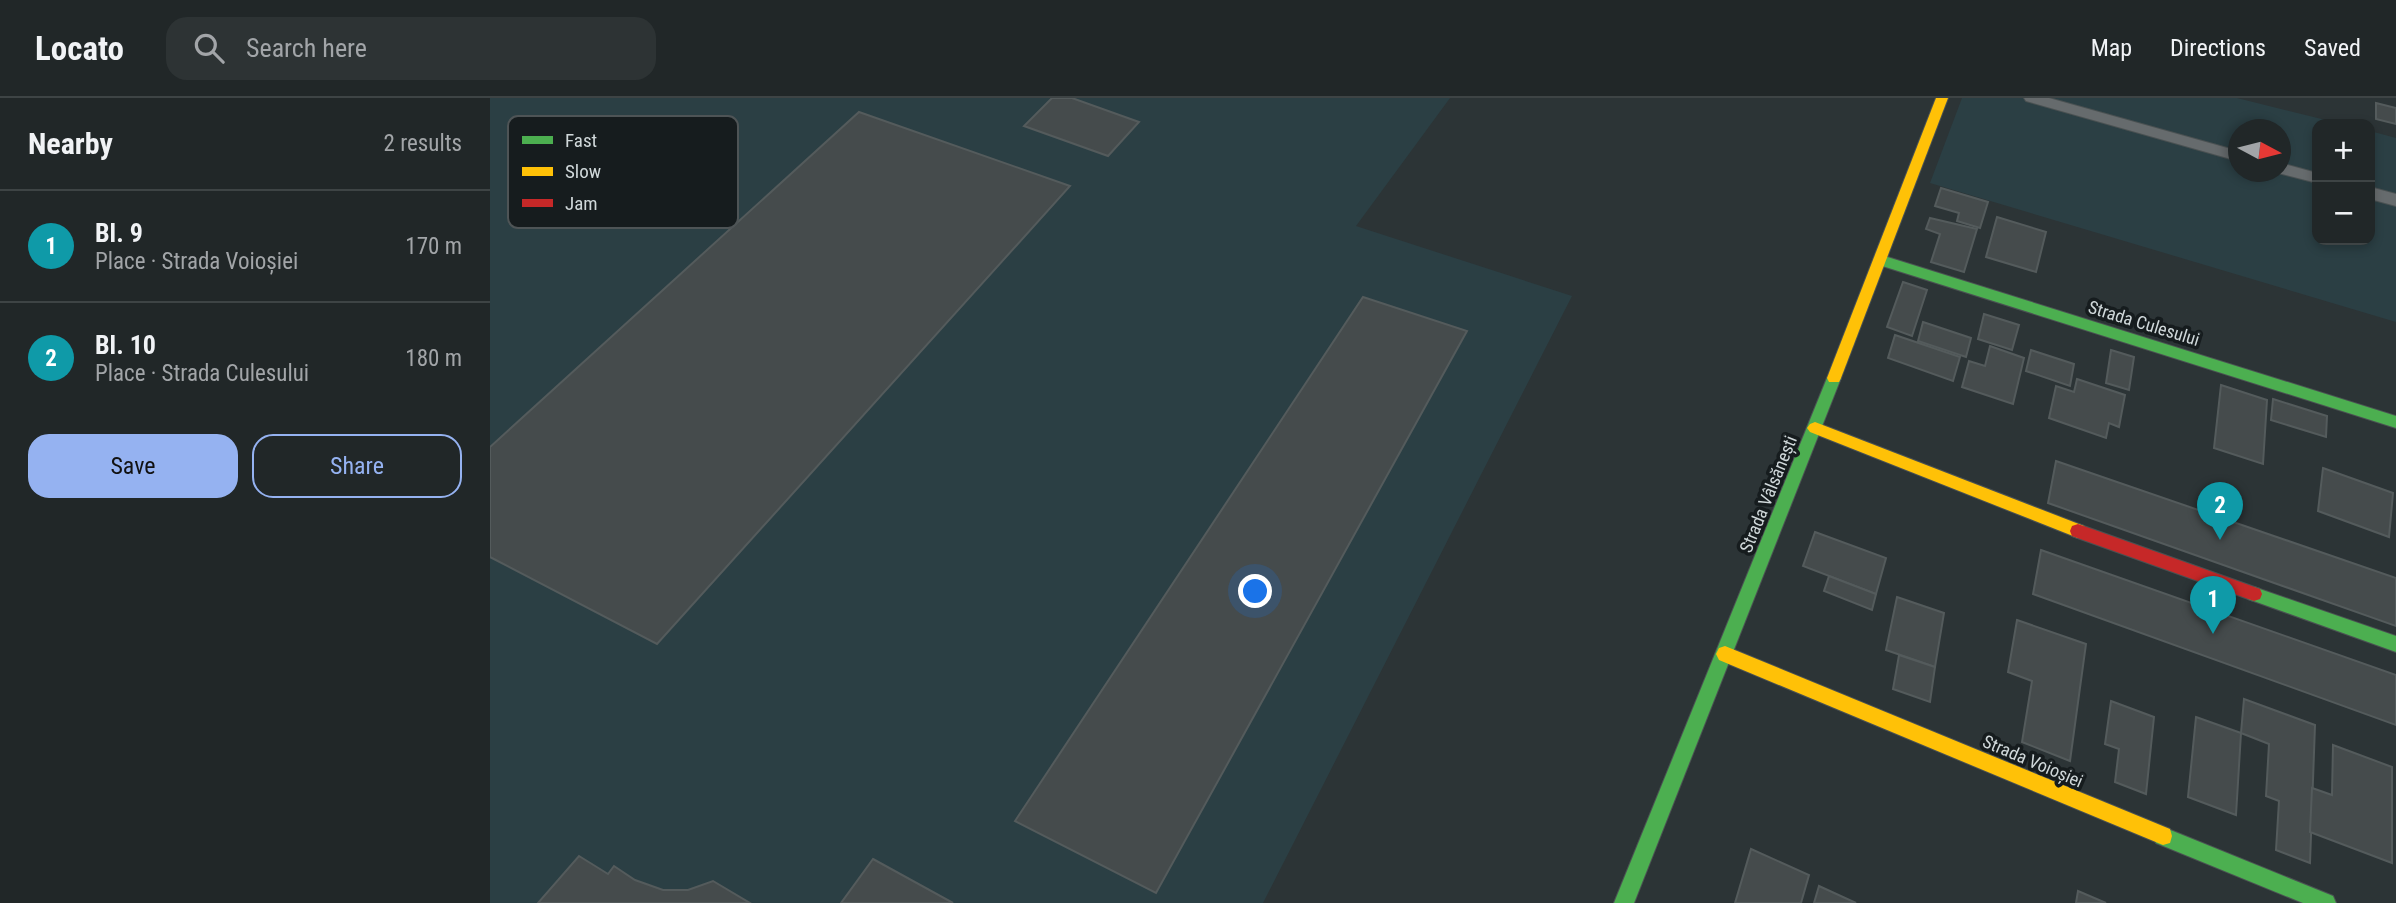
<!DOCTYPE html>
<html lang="en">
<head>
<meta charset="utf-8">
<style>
	body { margin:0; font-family:"Roboto Condensed",sans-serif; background:#2d3334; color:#f1f3f6 }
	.controls { position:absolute; right:21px; top:21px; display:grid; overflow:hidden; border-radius:14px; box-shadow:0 4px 10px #0003 }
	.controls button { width:63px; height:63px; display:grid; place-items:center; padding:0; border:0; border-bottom:2px solid #3e4445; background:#212728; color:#f1f3f6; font:35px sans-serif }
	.compass { position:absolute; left:1738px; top:21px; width:63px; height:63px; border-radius:50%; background:#212728; box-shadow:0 4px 10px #0003; rotate:97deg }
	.you { position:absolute; left:766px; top:494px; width:24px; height:24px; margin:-18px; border:5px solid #fff; border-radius:50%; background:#1a73e8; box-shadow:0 0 0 10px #1a73e833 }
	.badge { display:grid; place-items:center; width:46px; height:46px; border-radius:50%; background:#95b2f1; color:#fff; font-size:23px; font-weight:700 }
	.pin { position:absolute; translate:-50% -58px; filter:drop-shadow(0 2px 4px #0008) }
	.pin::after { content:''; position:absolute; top:37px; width:24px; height:21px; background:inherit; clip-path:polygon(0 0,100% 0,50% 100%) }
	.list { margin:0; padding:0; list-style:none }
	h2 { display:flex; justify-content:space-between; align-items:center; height:91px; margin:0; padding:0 28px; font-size:30px }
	h2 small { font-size:23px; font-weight:400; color:#a2a5a8 }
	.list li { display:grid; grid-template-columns:46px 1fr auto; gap:21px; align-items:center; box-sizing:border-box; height:112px; padding:0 28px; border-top:2px solid #3e4445 }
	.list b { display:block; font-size:26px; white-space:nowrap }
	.list p { margin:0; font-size:23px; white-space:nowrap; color:#a2a5a8 }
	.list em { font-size:23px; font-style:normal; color:#a2a5a8 }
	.actions { display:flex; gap:14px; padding:21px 28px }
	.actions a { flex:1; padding:16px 0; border:2px solid #95b2f1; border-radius:21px; text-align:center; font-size:24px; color:#95b2f1 }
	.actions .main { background:#95b2f1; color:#111 }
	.icon { flex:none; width:38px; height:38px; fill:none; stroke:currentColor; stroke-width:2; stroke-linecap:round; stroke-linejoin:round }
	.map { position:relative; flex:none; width:1906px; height:805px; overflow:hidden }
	header { display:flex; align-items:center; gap:42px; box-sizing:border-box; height:98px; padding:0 35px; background:#212728; border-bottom:2px solid #3e4445 }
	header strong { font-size:33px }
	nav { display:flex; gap:38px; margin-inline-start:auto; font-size:24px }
	.search { width:490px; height:63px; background:#2d3334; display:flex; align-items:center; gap:18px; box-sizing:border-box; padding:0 24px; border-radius:21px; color:#a2a5a8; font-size:26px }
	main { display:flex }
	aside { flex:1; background:#212728 }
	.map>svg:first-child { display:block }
</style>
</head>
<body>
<header>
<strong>Locato</strong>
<div class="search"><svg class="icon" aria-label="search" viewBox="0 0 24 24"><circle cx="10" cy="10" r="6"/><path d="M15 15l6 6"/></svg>Search here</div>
<nav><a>Map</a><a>Directions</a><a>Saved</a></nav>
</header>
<main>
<aside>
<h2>Nearby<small>2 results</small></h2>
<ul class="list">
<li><span class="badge" style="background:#0f9aa8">1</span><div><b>Bl. 9</b><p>Place · Strada Voioșiei</p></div><em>170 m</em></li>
<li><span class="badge" style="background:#0f9aa8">2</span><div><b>Bl. 10</b><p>Place · Strada Culesului</p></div><em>180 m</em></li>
</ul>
<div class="actions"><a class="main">Save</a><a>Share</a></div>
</aside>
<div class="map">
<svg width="1906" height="805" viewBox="0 0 1906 805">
	<rect width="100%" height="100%" fill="#2c3436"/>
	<g fill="#2b3f44" fill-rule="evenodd">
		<polygon points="0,0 960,0 866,128 1082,198 773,805 0,805"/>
		<path d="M1472,0h275l105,26h-25v116h53v-109l26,7v184l-466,-139zM1748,32h42v42h-42z"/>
	</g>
	<g fill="#454b4c" stroke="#545b5c" stroke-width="2">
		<polygon points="562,0 582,0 649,24 618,58 534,28"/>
		<polygon points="1886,5 1906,10 1906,26 1886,21"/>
		<polygon points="369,14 580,88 167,546 0,459 0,349"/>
		<polygon points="1451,90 1498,104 1490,130 1467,123 1469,115 1445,108"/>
		<polygon points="1507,119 1556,134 1546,174 1496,159"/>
		<polygon points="1440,120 1487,131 1474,174 1441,164 1450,136 1436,131"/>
		<polygon points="1413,184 1437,192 1422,238 1397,229"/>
		<polygon points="873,199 977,233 666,795 525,723"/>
		<polygon points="1494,216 1529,227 1522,252 1488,241"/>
		<polygon points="1433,224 1481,240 1476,259 1428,243"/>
		<polygon points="1405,237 1470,259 1463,283 1398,260"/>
		<polygon points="1500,248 1534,260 1523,306 1472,289 1479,263 1495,268"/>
		<polygon points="1541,252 1584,266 1580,288 1536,273"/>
		<polygon points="1621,252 1644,259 1639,292 1616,285"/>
		<polygon points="1587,281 1635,297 1629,329 1619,325 1616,340 1559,320 1566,288 1584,294"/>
		<polygon points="1731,287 1777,302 1773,366 1724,350"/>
		<polygon points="1783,301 1837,318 1836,339 1781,322"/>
		<polygon points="1566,363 1906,480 1906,528 1558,405"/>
		<polygon points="1833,370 1903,395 1899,439 1828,413"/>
		<polygon points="1325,434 1396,460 1386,496 1313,468"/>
		<polygon points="1551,452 1906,577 1906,627 1543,496"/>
		<polygon points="1339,478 1386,496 1382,512 1334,493"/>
		<polygon points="1407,499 1454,515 1445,569 1396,552"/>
		<polygon points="1527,522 1596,546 1580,663 1532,644 1542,583 1518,574"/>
		<polygon points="1409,557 1445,569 1440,604 1403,591"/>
		<polygon points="1754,601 1825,627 1820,765 1786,752 1789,703 1776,698 1779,646 1751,635"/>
		<polygon points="1621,603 1664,619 1656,696 1625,684 1629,651 1615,646"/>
		<polygon points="1706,619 1751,635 1746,717 1698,699"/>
		<polygon points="1843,647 1902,669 1902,765 1820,734 1822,690 1842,697"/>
		<polygon points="1261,751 1319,777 1311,805 1245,805"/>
		<polygon points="89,758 118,776 124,768 145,782 173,792 198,792 223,783 260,805 48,805"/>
		<polygon points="383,761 463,805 351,805"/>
		<polygon points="1329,788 1366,805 1324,805"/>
		<polygon points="1588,793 1616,805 1586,805"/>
	</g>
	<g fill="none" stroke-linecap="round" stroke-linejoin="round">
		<g stroke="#4a5152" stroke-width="2">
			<g id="lane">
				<polygon points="1534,0 1559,0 1748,53 1748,63 1536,3"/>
				<polygon points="1790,65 1827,75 1827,85 1784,74 1790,74"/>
				<polygon points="1880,89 1906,96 1906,108 1880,101"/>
			</g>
		</g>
		<g stroke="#4a5152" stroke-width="2">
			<g id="fast">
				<polygon points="1391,157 1906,318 1906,330 1386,166 1384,162 1386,158"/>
				<polygon points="1344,274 1351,280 1144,805 1124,805 1337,280"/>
				<polygon points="1764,489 1906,538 1906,554 1758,501 1756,496 1758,491"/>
				<polygon points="1673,729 1843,798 1846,805 1813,805 1666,745 1664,738 1666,731"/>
			</g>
		</g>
		<g stroke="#4a5152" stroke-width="2">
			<g id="slow">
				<polygon points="1446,0 1458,0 1351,280 1349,284 1339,284 1337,280"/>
				<polygon points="1325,324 1594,428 1596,433 1594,438 1588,440 1320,334 1317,330 1320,326"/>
				<polygon points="1235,548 1680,731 1682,738 1680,745 1673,747 1229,562 1226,556 1229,550"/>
			</g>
		</g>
		<g stroke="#4a5152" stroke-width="2">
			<polygon id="jam" points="1588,426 1770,491 1772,496 1770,501 1764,503 1582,438 1580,433 1582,428"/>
		</g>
		<use href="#lane" fill="#666b6d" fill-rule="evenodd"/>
		<use href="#fast" fill="#4caf50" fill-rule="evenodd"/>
		<use href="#slow" fill="#ffc107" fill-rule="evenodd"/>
		<use href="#jam" fill="#c62828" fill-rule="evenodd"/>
	</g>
	<g text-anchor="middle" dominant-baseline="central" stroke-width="7" stroke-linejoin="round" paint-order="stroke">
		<g font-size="18" fill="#d0d8da" stroke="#161c1e">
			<text transform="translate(1654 225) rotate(17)">Strada Culesului</text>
			<text transform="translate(1278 396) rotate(-68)">Strada Vâlsănești</text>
			<text transform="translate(1543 663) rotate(23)">Strada Voioșiei</text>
		</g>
	</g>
	<rect x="18" y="18" width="230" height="112" rx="10" fill="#161c1e" stroke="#4e5456" stroke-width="2"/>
	<rect x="32" y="38" width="31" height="8" fill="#4caf50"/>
	<rect x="32" y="69" width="31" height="9" fill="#ffc107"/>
	<rect x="32" y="101" width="31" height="8" fill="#c62828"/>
	<g font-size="19" fill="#d0d8da">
		<text x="75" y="49">Fast</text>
		<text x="75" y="80">Slow</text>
		<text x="75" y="112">Jam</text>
	</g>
</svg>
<div class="controls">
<button>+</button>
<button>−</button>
</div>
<svg class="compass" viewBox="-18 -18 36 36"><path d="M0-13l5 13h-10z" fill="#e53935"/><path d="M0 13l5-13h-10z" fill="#a2a5a8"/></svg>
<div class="you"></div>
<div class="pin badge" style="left:1723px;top:536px;background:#0f9aa8">1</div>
<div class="pin badge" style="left:1730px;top:442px;background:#0f9aa8">2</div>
</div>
</main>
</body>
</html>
